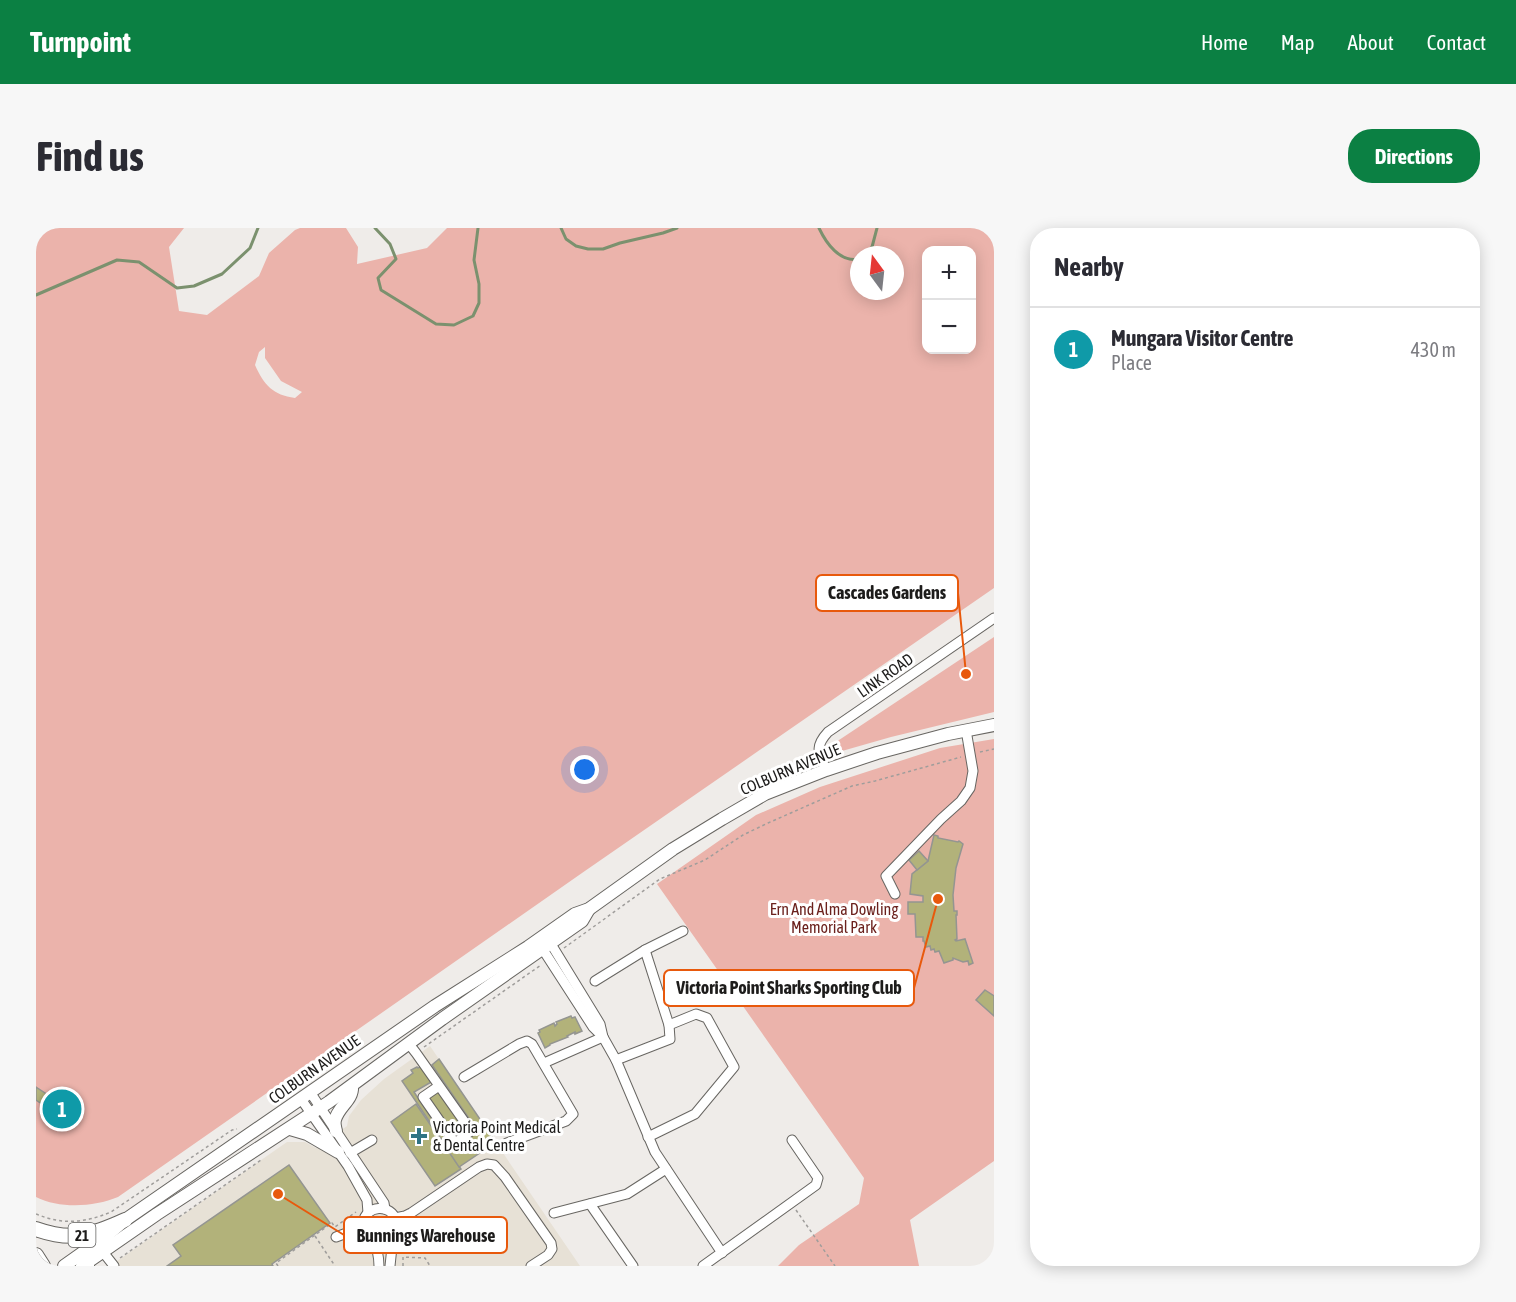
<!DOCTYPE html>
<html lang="en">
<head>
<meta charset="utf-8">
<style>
	body { margin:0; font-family:"Asap Condensed",sans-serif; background:#f7f7f7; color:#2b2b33 }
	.controls { position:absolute; right:18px; top:18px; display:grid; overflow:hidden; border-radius:12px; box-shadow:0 3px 15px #0003 }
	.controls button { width:54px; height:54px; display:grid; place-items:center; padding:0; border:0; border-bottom:2px solid #e1e1e2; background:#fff; color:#2b2b33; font:30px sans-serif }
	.compass { position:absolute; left:814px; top:18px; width:54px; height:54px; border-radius:50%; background:#fff; box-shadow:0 3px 15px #0003; rotate:345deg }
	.you { position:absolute; left:549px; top:542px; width:21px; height:21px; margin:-15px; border:4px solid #fff; border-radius:50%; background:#1a73e8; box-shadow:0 0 0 9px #1a73e833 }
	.badge { display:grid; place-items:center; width:39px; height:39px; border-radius:50%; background:#0b8043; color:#fff; font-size:20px; font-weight:700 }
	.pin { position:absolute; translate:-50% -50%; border:3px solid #fff; box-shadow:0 2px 6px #0006 }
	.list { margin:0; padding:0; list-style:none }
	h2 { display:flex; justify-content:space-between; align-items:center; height:78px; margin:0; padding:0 24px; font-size:26px }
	h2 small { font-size:20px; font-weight:400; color:#7c7c81 }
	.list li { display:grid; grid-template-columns:39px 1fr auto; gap:18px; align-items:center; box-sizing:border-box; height:84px; padding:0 24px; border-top:2px solid #e1e1e2 }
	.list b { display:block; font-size:22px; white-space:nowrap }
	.list p { margin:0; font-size:20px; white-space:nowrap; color:#7c7c81 }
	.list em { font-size:20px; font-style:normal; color:#7c7c81 }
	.map { position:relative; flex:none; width:958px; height:1038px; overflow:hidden; border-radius:24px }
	header { display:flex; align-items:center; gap:36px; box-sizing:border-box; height:84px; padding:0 30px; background:#0b8043; color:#fff }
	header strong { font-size:28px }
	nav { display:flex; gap:33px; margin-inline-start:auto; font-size:21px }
	.intro { display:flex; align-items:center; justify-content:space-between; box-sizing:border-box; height:144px; padding:0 36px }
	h1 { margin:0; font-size:42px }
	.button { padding:15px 27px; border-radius:24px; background:#0b8043; color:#fff; font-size:21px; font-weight:700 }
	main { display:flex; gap:36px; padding:0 36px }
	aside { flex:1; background:#fff; border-radius:24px; box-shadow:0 3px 15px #0003 }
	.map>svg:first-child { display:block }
</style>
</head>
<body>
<header>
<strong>Turnpoint</strong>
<nav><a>Home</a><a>Map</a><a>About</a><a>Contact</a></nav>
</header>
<div class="intro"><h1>Find us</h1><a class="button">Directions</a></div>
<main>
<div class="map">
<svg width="958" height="1038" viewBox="0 0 958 1038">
	<rect width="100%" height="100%" fill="#efece9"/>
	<polygon fill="#e7e1d6" points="394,818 544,1038 74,1038 251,914 269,914 280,920 311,898 313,888 325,872 348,851"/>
	<g fill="#ebb3ab" fill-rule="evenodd">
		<path d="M0,0h148l-15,19 10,64 28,4 52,-39 10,-23 26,-23 5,-2h46l12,19 -1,17 70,-16 20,-20h547v360l-412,285 -464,324c-24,10 -58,12 -82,0zM890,22h46v100h-46zM823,27h36v36h-36zM229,119v11l16,23 21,11 -7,6c-22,-3 -31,-13 -40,-33l4,-13z"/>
		<polygon points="958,409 958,484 855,509 799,525 794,518"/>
		<polygon points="958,511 958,933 874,992 883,1038 742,1038 763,1017 823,976 828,950 621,656 720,587 784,559 904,520"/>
	</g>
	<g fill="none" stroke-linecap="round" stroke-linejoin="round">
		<g stroke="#7b916e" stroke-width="3">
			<polyline points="339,0 354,16 360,31 342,50 345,62 400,96 418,97 437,88 443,75 443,56 438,32 442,0"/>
			<polyline points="525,0 530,11 540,18 552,21 567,21 584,15 627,5 641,0"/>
			<path d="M783,0c7,15 21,35 40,31"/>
			<polyline points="828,27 836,19 841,0"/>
			<polyline points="0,67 81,32 103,34 141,60 158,58 186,46 214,20 222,0"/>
		</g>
	</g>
	<g fill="#b2b27a" stroke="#949591" stroke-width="1.5">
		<polygon points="898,607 902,608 902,610 922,614 923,613 927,616 920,640 917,667 918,683 921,683 921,687 920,687 921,711 919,712 920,713 929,711 937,735 933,737 932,733 927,734 917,730 917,732 908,735 903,723 899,724 898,721 895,722 894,718 890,719 888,713 887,713 887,709 880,709 879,686 872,686 872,674 887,674 887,668 874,666 876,646 892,633"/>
		<polygon points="883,623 892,633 881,642 873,632"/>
		<polygon points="949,762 958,768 958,788 940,772"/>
		<polygon points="535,788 536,790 539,789 546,803 539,806 539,804 531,808 532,809 514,816 514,817 509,820 502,805 504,804 503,802 518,795 519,798 521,796 520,794"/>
		<polygon points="403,831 448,897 441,902 396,837"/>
		<polygon points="385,838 397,853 378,864 415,919 412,921 366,853 377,845 375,842 381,839 382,840"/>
		<polygon points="0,859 15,869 9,878 0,872"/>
		<polygon points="403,863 428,898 417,906 392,870"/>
		<polygon points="26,871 36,877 26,893 16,886"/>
		<polygon points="380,876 425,941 399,958 355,894"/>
		<polygon points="449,899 460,914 423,939 413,924"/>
		<polygon points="253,937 294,995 236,1036 237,1038 131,1038 145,1028 137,1017"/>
	</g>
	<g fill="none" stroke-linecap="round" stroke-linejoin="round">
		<g stroke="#686662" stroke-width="11">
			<g id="minor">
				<path d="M790,542c-7,-17 -12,-23 2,-38l166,-114"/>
				<polyline points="859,666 850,648 905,591 925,573 934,560 937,543 930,502"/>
				<polyline points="512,711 564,796 567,809 580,832 619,924 686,1025"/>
				<polyline points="504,717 557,799 567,809"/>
				<polyline points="559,753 609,722 647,703"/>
				<polyline points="373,816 380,825 435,903 419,915 387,869 403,858"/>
				<polyline points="580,832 634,811 633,797 609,722"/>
				<polyline points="508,835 567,809"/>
				<polyline points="428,849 483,816 491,813 496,816 537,886 530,893 471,915"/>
				<polyline points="274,864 348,975 349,981"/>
				<polyline points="265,871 312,938 331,972 332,985"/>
				<polyline points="612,909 659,886 698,839 671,790 660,786 633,797"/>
				<polyline points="314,925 336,912"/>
				<polyline points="554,976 597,1038"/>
				<polyline points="518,985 591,966 630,941"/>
				<polyline points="359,990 369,988 375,985 443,939 451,936 458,937 469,949 515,1015 516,1021 512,1027 495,1038"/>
				<polyline points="300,1009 316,1003 328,1002"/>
				<path d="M337,1012c12,3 27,-4 23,-19 -4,-18 -31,-16 -33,2 0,8 4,11 9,16 5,6 7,19 7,27"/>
				<polyline points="67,1024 78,1038"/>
				<polyline points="354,1038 356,1019 355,1009"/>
				<polyline points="667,1038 780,957 782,950 756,912"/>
			</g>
		</g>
		<g stroke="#686662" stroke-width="14">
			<g id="major">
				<polyline points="254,901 271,906 302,924"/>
				<path d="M300,903c-1,-4 -2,-8 -1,-11 3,-13 18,-20 17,-33"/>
				<polyline points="28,1038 69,1009 89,992 399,778 492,719 539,686 553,681 637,621 686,591 729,566 790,542 841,525 912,506 958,497"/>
				<polyline points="46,1038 121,986 293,874 406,791 546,693 553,681"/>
			</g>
		</g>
		<g stroke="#686662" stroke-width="16">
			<g id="highway">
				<path d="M0,1001c36,13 56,6 89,-9"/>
				<polyline points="0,1027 7,1038"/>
				<polyline points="51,1038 51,1034"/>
			</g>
		</g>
		<g stroke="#9f9d9b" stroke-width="1.5" stroke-dasharray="3 3" stroke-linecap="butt">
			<polyline points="944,524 958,521"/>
			<polyline points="528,720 624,651 669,632 707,607 732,595 816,558 839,553 925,529"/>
			<polyline points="388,819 505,737"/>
			<polyline points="760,982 799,1038"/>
			<path d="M0,986c27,11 48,9 75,-2l121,-82 5,-1"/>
			<polyline points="369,1003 375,997 375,996"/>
			<polyline points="279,1008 299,1038"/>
			<polyline points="84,1030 225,932"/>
			<polyline points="242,1038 240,1035 296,995 299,999 320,984"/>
			<polyline points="367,1038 367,1029 389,1030 394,1038"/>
		</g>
		<use href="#minor" stroke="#fff" stroke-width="9"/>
		<use href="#major" stroke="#fff" stroke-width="12"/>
		<use href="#highway" stroke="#fff" stroke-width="14"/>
	</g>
	<path fill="#307484" stroke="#fff" stroke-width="2" d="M380 899h6v6h6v6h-6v6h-6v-6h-6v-6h6z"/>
	<g text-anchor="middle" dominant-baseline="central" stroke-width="6" stroke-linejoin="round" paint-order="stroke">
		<rect fill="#fff" stroke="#61605f" stroke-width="1.5" x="32.5" y="995" width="27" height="24" rx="4.5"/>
		<g font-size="15" font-weight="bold" fill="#1d1c1b">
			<text x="46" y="1007">21</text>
		</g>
		<g font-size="16" fill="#1d1c1b" stroke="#fff">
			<text transform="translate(849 447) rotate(-35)">LINK ROAD</text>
			<text transform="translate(754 541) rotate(-23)">COLBURN AVENUE</text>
			<text transform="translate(278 841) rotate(-35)">COLBURN AVENUE</text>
		</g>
		<g font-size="16" fill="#6b211d" stroke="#fff">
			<text x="798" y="681">Ern And Alma Dowling<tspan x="798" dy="18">Memorial Park</tspan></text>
		</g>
		<g font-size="16" fill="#1d1c1b" stroke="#fff" text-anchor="start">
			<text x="397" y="899">Victoria Point Medical<tspan x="397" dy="18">&amp; Dental Centre</tspan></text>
		</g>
	</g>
	<path fill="none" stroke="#e8590c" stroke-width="2" d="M930 446L922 365M902 671L878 760M242 966L308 1007"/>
	<g fill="#e8590c" stroke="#fff" stroke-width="2">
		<circle cx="930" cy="446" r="6"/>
		<circle cx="902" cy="671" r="6"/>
		<circle cx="242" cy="966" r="6"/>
	</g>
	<g fill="#fff" stroke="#e8590c" stroke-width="2">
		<rect x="780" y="347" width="142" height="36" rx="6"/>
		<rect x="628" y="742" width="250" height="36" rx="6"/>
		<rect x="308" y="989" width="163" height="36" rx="6"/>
	</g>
	<g font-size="18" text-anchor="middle" font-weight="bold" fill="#1d1c1b">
		<text x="851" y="371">Cascades Gardens</text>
		<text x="753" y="766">Victoria Point Sharks Sporting Club</text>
		<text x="390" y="1014">Bunnings Warehouse</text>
	</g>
</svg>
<div class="controls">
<button>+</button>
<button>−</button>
</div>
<svg class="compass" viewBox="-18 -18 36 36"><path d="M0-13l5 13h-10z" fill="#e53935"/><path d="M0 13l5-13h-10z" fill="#7c7c81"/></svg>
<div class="you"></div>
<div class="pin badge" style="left:26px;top:881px;background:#0f9aa8">1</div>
</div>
<aside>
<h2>Nearby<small></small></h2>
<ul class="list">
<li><span class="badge" style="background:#0f9aa8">1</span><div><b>Mungara Visitor Centre</b><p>Place</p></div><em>430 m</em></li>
</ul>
</aside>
</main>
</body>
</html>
